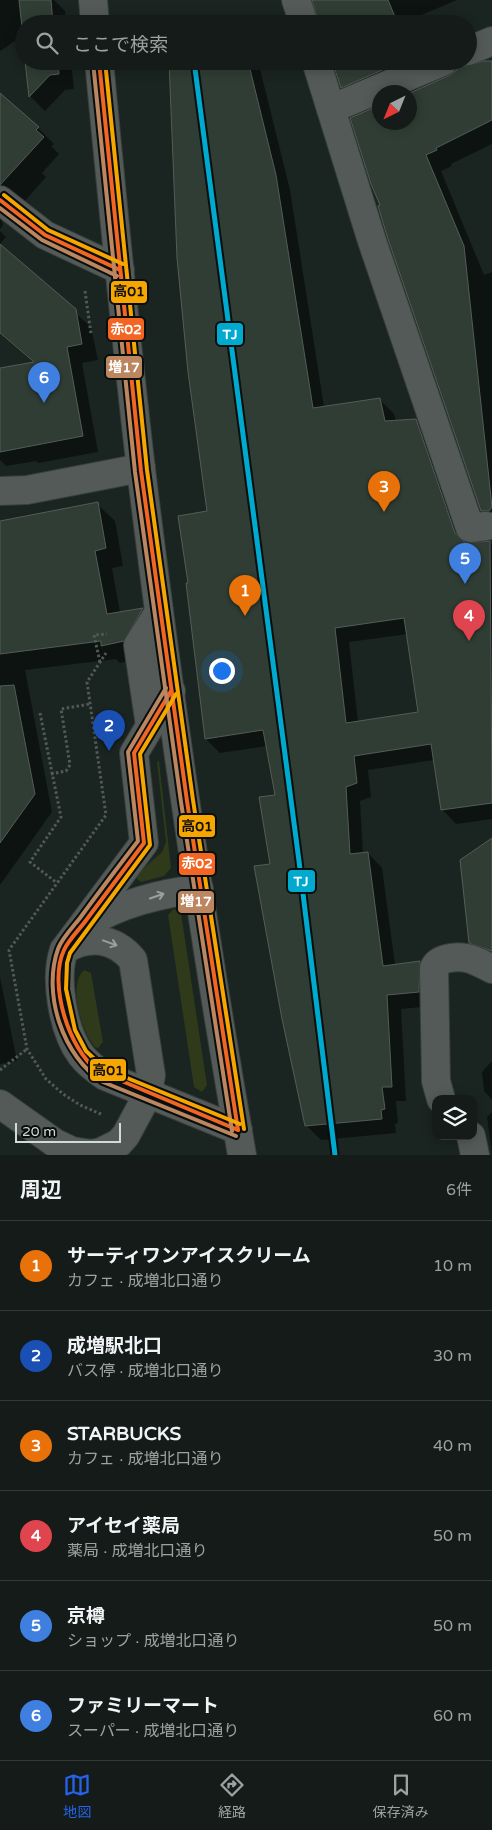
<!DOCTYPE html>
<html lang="ja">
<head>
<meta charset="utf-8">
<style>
	body { margin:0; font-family:"Varela Round","Noto Sans JP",sans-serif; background:#1d2421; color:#f1f3f6 }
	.controls { position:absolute; right:15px; bottom:15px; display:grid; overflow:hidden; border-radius:10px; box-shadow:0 2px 12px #0003 }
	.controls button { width:45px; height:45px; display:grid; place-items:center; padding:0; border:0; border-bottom:1px solid #333937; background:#141b18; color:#f1f3f6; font:25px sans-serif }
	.compass { position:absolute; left:372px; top:85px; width:45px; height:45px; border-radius:50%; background:#141b18; box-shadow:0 2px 12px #0003; rotate:223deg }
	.scale { position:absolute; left:15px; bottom:12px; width:106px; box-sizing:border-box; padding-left:5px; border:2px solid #d1dbd7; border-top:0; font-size:14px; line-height:18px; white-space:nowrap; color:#d1dbd7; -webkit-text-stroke:4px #080e0c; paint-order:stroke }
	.you { position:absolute; left:221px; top:670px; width:18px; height:18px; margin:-12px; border:4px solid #fff; border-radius:50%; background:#1a73e8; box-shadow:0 0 0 8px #1a73e833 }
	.badge { display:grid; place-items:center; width:32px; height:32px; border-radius:50%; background:#2563eb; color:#fff; font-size:16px; font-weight:700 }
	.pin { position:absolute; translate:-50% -41px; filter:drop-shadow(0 1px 2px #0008) }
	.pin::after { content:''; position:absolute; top:26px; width:18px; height:15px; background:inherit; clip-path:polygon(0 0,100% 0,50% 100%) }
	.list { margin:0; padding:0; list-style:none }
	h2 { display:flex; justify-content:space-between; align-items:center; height:65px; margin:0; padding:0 20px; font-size:21px }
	h2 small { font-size:16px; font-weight:400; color:#9da1a2 }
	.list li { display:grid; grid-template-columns:32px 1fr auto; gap:15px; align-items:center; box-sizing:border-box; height:90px; padding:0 20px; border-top:1px solid #333937 }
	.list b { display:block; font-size:19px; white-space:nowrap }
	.list p { margin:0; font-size:16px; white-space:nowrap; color:#9da1a2 }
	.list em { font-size:16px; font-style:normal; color:#9da1a2 }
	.icon { flex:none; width:28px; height:28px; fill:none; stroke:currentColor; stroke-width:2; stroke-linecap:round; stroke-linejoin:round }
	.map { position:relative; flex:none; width:492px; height:1155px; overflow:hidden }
	.search { position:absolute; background:#141b18; box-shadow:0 2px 12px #0003; left:15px; right:15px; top:15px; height:55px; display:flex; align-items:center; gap:12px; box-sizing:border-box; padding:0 18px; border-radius:28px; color:#9da1a2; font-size:19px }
	.sheet { height:605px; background:#141b18 }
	nav { display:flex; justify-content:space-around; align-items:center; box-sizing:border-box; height:70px; border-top:1px solid #333937; background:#141b18; font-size:14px; color:#9da1a2 }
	nav a { display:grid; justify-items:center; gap:2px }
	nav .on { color:#2563eb }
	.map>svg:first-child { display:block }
</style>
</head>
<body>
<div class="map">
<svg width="492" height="1155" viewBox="0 0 492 1155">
	<rect width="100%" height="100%" fill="#1a2420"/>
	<g fill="#2e3a1a">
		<polygon points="159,761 171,868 164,876 141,882 136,878 138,873 162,852 166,842 157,762"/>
		<polygon points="174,909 181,913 207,1085 202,1092 194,1087 168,915"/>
		<path d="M84,970l7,3 12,69 -5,6 -3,-1c-13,-14 -28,-62 -11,-77z"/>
	</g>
	<g fill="#0007" fill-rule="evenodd">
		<polygon points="0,0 54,0 65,11 66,24 24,24 24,35 0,51"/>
		<polygon points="314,0 457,0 405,22 406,24 319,24"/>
		<polygon points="27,61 71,61 74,89 65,90 45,111 30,96"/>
		<path d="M170,61h88l32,129 34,217 56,-7 14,14 2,7 20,-1 14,15 38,109 22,-2 2,2v275l-36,5 -14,-15 -8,-49 -66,10 3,27 -11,4 3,53 5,-1 14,15 13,97 25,-2 14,14 -1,29 -32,3 5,92h-10l2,22 -3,1 1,9 -75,7 -15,-15 -35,-260 5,-69 -9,-50 -47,7 -14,-14 2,-227zM408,634l11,79 -61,9 -9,-80z"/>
		<polygon points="334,61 421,61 357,102 342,87"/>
		<polygon points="492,63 492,144 451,164 452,166 441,171 484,275 492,272 492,520 482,510 382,206 380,122 410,122 410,94"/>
		<polygon points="0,104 38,128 54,144 51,146 59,154 42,173 46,177 24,202 0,215"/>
		<polygon points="0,215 3,225 0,229"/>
		<polygon points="0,231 6,237 0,244"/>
		<polygon points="0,246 91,327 98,360 82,363 98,452 38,463 36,461 6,466 0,460 0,369 34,363 0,334"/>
		<polygon points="97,504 115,521 123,566 112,568 120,613 143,609 160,627 141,658 120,663 116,659 25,670 52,812 0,885 0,539"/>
		<polygon points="0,977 17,1061 0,1064"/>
		<polygon points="492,1061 492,1100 484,1091 482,1072"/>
		<polygon points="492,1112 492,1154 487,1117"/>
	</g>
	<g fill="#2f3d34" stroke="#555c58" fill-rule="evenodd">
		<polygon points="19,0 51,0 53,24 24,24 24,46"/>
		<polygon points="312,0 388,0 398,24 319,24"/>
		<polygon points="25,61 58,61 59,74 50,75 29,97"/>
		<path d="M169,61h79l28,114 37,233 67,-10 5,23 31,-2 39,114 10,10 25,-2 2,262 -51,7 -10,-66 -77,12 3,27 -11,4 4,67 18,-2 15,114 37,-5 -1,31 -32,3 5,92h-10l3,22 -4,1 1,9 -77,7 -23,-107 -28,-153 16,-2 -11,-67 16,-2 -12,-65 -58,9 -19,-156h2l-10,-67 29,-5 -19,-139 -11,-114zM404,618l14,94 -72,11 -11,-95z"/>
		<polygon points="332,61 403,61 341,88"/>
		<polygon points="484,61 492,61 492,120 436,148 437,150 426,155 464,246 492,507 489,511 481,511 387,236 378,206 380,205 371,184 350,118 380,105 380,122 410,122 410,93 450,75 456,71 459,64 466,66"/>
		<polygon points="0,93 39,127 36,130 44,137 0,185"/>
		<polygon points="0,244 76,309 82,344 67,347 83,436 0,452 0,368 34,362 0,333"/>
		<polygon points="98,502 106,548 95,551 107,614 143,608 124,641 101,646 101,641 0,654 0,521"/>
		<polygon points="14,685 35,794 0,843 0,686"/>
		<polygon points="492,838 492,951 469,943 460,860"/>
	</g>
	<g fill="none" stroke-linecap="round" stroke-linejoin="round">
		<g stroke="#373e3b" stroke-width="30">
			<g id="minor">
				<polyline points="93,0 95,24"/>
				<polyline points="296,0 304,24"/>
				<polyline points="468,51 492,41"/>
				<path d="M99,61c13,136 26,273 42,408 28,229 61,459 101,686"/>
				<polyline points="316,61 372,241 470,528 486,526"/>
				<polyline points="331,109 444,61"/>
				<polyline points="0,200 45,235 120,270"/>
				<polyline points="0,491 27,490 141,468"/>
				<path d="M171,691l-37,62 10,90 -80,107c-10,28 -1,81 17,105 7,9 15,15 24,21l133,54"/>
				<polyline points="150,726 138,645 159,612"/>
				<path d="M86,925c32,-21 76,-32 113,-36"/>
				<path d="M441,1099l-5,-18 -2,-113c4,-10 21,-12 32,-10 8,1 18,7 26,11"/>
				<path d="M0,1104l55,39 17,8 20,3 9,-2 18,-9 7,-8 22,-41 3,-19 -18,-115c-19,-23 -45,-25 -69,-10"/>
				<polyline points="471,1136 475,1155"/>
			</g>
		</g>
		<g stroke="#525956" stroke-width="3" stroke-dasharray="2.5 2.5" stroke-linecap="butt">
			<polyline points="85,291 91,334"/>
			<polyline points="100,662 94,635 107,634"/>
			<polyline points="40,713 61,817 30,862 57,883"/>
			<polyline points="51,774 66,771 70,765 61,709 90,704"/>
			<polyline points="0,1070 27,1049"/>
			<polyline points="101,1114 80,1105 63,1094 46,1079 27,1049 9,950 106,815 87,682 106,653"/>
		</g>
		<use href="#minor" stroke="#535a57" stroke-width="28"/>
		<polyline stroke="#525956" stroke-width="3" stroke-dasharray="2.5 2.5" stroke-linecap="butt" points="142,627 167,601"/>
		<g stroke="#080e0c" stroke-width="8">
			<g id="bus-1">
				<polyline points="99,61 141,471 187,801 238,1130"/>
				<polyline points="0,200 45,235 120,270"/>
				<path d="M171,691l-37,62 10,90c-19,25 -38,51 -57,76 -7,10 -18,20 -23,31 -16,34 5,100 34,121l140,59"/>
			</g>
		</g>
		<g stroke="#080e0c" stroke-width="8">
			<g id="bus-2">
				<polyline points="93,62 135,472 181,802 232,1131"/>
				<polyline points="0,208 42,240 117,276"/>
				<path d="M166,688l-38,64 10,89c-20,26 -39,51 -58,77 -7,9 -18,20 -22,31 -16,45 5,108 45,133l133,54"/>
			</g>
		</g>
		<g stroke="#080e0c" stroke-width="8">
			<g id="bus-3">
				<polyline points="105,61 147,470 193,800 244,1129"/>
				<polyline points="4,195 48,230 123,264"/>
				<polyline points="176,694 140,754 150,845 70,953 67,963 66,989 75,1030 86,1051 105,1069 240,1124"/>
			</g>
		</g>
		<use href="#bus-1" stroke="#f26522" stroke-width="4"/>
		<use href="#bus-2" stroke="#bb8660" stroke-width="4"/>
		<use href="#bus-3" stroke="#f7a600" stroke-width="4"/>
		<g stroke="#080e0c" stroke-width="9">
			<polyline id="rail-1" points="194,61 299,861 335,1155"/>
		</g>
		<use href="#rail-1" stroke="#00a9ce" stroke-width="5"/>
	</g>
	<defs><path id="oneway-shaft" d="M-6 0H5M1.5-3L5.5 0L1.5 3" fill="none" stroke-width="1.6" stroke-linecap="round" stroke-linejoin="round" transform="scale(1.25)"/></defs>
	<g stroke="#98a19d">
		<use href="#oneway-shaft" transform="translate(157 896) rotate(-19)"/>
		<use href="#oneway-shaft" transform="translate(110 943) rotate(20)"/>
	</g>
	<g stroke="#080e0c" stroke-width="2">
		<rect x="110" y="280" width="38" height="24" rx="5" fill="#f7a600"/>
		<rect x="107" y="317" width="38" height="24" rx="5" fill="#f26522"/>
		<rect x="216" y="322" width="28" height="24" rx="5" fill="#00a9ce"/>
		<rect x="105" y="355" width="38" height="24" rx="5" fill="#bb8660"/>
		<rect x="178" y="814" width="38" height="24" rx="5" fill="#f7a600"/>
		<rect x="178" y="852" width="38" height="24" rx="5" fill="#f26522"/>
		<rect x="287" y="869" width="29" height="24" rx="5" fill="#00a9ce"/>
		<rect x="177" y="890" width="38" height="24" rx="5" fill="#bb8660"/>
		<rect x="89" y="1058" width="38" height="24" rx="5" fill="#f7a600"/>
	</g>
	<g font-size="14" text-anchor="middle" font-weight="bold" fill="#fff">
		<text x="126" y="334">赤02</text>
		<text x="230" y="339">TJ</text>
		<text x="124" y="372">増17</text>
		<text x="197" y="868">赤02</text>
		<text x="301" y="886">TJ</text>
		<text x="196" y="906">増17</text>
	</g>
	<g font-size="14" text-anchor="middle" font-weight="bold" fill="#111">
		<text x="129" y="296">高01</text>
		<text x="197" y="831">高01</text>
		<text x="108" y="1075">高01</text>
	</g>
</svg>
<div class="controls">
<button><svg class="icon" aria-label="layers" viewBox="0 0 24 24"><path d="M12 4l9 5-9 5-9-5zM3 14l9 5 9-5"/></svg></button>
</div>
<svg class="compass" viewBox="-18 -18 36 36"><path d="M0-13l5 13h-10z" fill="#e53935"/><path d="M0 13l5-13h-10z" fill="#9da1a2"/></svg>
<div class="scale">20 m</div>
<div class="you"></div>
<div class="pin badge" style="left:245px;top:616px;background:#e8710a">1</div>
<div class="pin badge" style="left:109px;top:751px;background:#1a4fb4">2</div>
<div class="pin badge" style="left:384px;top:512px;background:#e8710a">3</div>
<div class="pin badge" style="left:469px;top:641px;background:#e0444e">4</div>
<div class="pin badge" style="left:465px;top:584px;background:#3f7fe0">5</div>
<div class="pin badge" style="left:44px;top:403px;background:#3f7fe0">6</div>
<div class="search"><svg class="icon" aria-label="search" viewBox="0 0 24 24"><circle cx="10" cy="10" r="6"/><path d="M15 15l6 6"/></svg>ここで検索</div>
</div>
<section class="sheet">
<h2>周辺<small>6件</small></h2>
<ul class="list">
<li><span class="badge" style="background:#e8710a">1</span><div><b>サーティワンアイスクリーム</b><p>カフェ · 成増北口通り</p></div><em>10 m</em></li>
<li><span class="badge" style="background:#1a4fb4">2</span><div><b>成増駅北口</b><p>バス停 · 成増北口通り</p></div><em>30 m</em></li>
<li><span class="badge" style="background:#e8710a">3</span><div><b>STARBUCKS</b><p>カフェ · 成増北口通り</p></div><em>40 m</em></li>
<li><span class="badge" style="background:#e0444e">4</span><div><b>アイセイ薬局</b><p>薬局 · 成増北口通り</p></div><em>50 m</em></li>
<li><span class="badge" style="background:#3f7fe0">5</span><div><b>京樽</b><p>ショップ · 成増北口通り</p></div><em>50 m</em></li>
<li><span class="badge" style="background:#3f7fe0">6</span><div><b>ファミリーマート</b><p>スーパー · 成増北口通り</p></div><em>60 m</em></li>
</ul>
</section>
<nav>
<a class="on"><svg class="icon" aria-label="map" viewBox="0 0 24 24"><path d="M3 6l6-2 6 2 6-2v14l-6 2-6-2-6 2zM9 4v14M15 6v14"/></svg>地図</a>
<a><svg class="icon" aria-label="directions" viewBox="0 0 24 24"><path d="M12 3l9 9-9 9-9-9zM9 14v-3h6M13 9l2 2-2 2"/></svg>経路</a>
<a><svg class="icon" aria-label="saved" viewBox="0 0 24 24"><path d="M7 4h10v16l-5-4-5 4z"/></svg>保存済み</a>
</nav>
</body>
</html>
